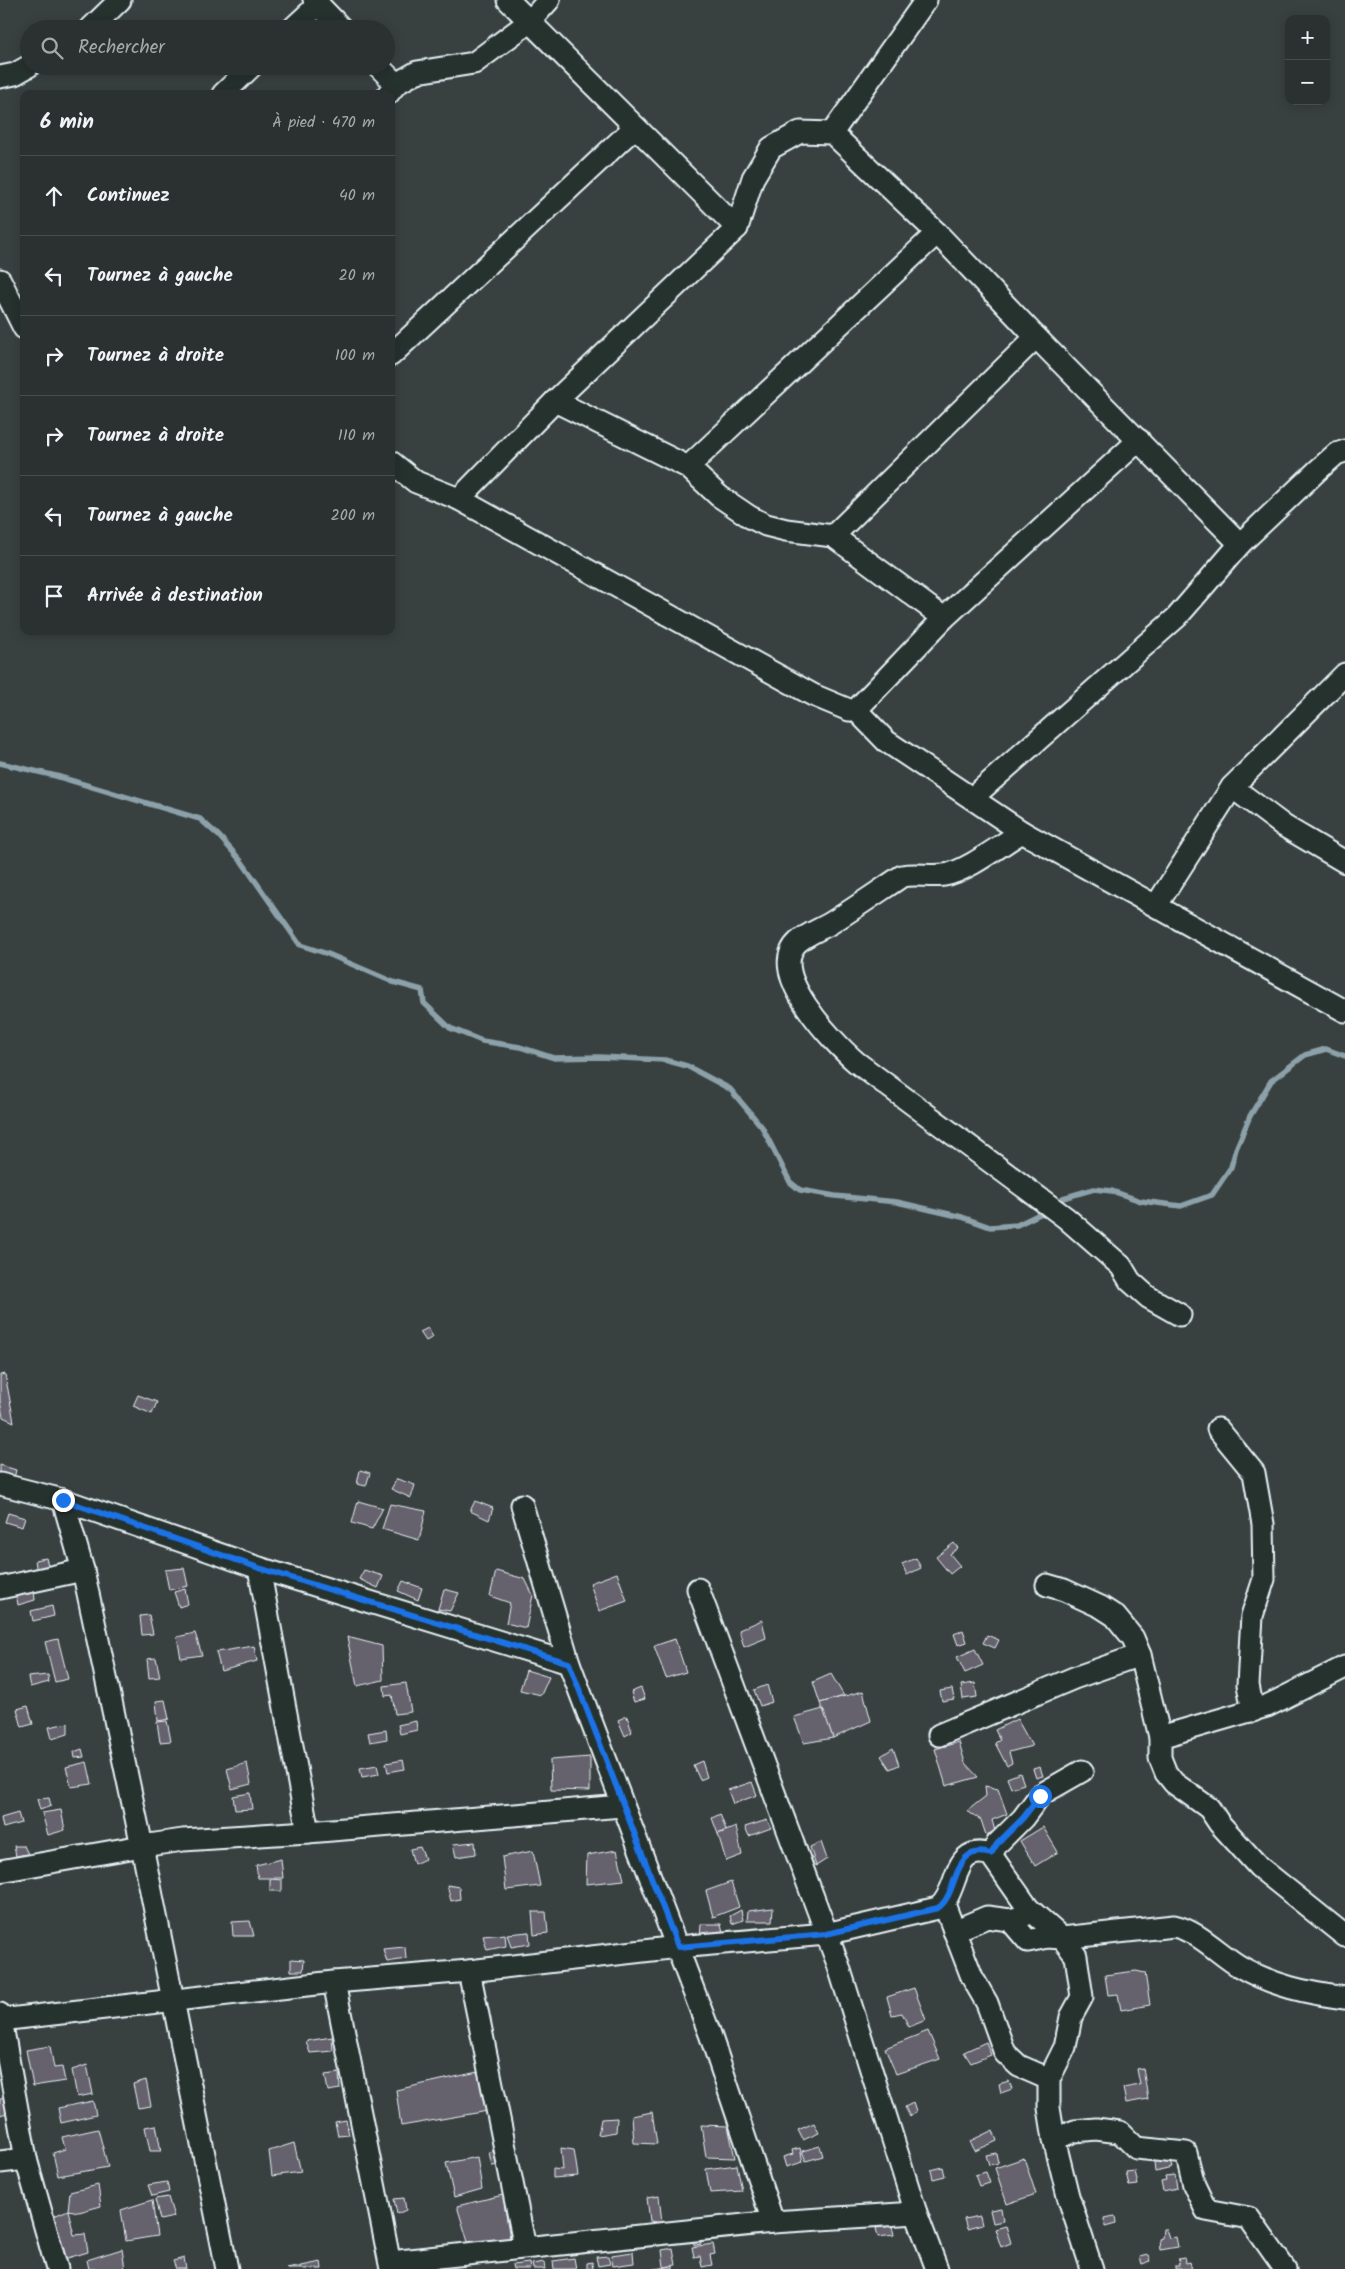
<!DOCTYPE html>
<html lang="fr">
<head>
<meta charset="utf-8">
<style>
	body { margin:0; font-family:Kalam,sans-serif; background:#373d3c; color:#f1f3f6 }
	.controls { position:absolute; right:15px; top:15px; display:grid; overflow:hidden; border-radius:10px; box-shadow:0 2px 12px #0003 }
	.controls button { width:45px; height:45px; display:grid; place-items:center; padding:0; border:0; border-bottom:1px solid #474c4c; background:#2b3130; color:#f1f3f6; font:25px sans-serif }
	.stop { position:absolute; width:15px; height:15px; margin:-11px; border:4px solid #1a73e8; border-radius:50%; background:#fff }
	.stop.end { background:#1a73e8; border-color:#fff; box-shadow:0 1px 5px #0008 }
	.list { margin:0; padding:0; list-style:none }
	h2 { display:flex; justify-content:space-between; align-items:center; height:65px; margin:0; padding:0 20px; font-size:21px }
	h2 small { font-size:16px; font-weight:400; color:#a6a9ab }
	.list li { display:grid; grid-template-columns:32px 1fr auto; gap:15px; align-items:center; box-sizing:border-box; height:80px; padding:0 20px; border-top:1px solid #474c4c }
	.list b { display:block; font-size:19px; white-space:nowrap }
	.list em { font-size:16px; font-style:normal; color:#a6a9ab }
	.icon { flex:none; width:28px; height:28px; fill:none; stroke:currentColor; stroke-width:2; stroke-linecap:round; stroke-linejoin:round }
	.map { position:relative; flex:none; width:1345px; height:2269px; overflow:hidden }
	.search { position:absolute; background:#2b3130; box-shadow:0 2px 12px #0003; left:20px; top:20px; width:375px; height:55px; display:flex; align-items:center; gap:12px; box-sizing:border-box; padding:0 18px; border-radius:28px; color:#a6a9ab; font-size:19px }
	.panel { position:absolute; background:#2b3130; box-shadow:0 2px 12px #0003; left:20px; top:90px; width:375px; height:545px; border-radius:10px }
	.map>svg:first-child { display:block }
</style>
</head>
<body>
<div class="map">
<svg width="1345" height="2269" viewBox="0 0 1345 2269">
	<rect width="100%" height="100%" fill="#394140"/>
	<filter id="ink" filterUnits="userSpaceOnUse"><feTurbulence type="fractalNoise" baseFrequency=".02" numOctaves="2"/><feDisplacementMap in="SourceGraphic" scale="10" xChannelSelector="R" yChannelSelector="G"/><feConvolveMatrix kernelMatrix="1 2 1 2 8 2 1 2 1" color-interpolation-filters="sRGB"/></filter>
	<g filter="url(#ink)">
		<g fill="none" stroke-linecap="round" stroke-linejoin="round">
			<g stroke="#8ca1a9" stroke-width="5.5">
				<polyline points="0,763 56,776 200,819 219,836 242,862 300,945 328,954 393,982 422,990 424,1003 450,1028 482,1041 520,1047 554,1058 599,1057 665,1060 687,1066 730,1089 762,1127 790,1182 800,1190 835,1196 897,1202 962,1217 990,1227 1017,1225 1048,1210"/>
				<polyline points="1056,1204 1063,1198 1094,1189 1112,1191 1141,1201 1181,1206 1212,1195 1231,1167 1236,1149 1250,1116 1271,1081 1305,1055 1326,1049 1345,1056"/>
			</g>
		</g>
		<g fill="#66626d" stroke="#e8f1f8">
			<polygon points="428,1328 433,1337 426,1341 420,1332"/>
			<polygon points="5,1374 14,1422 3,1417 0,1401 0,1375"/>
			<polygon points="138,1395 157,1402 152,1414 133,1406"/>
			<polygon points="0,1465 16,1470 14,1478 0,1474"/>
			<polygon points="360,1470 370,1473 366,1486 357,1484"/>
			<polygon points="397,1479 415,1485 411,1498 391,1489"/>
			<polygon points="358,1501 383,1508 372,1529 352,1523"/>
			<polygon points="475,1501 493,1508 489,1520 470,1511"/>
			<polygon points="390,1504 426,1511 419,1540 382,1529"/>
			<polygon points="8,1513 25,1518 22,1527 5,1522"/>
			<polygon points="954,1543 958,1548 950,1554 960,1566 950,1574 936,1557"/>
			<polygon points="46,1558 49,1569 37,1573 35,1560"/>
			<polygon points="916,1558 921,1568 907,1575 902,1564"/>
			<polygon points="184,1568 188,1586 169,1590 165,1570"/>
			<polygon points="364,1570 383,1576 378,1588 359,1579"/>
			<polygon points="496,1571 525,1579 533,1595 526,1628 506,1623 510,1603 490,1596"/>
			<polygon points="617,1573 627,1601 599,1611 590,1583"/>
			<polygon points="403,1581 422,1588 418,1600 398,1591"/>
			<polygon points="185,1589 188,1604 179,1607 174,1592"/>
			<polygon points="444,1589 459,1593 450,1611 438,1609"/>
			<polygon points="34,1590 35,1600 18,1605 16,1592"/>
			<polygon points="52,1606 54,1616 33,1621 31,1611"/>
			<polygon points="149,1615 153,1634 142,1635 140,1616"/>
			<polygon points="762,1620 766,1638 744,1647 739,1630"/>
			<polygon points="963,1630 967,1642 958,1645 954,1634"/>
			<polygon points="195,1633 202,1655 181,1658 177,1637"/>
			<polygon points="987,1635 999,1640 995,1648 983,1643"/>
			<polygon points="347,1637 382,1646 383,1680 357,1686"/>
			<polygon points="58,1639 68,1679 55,1682 45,1642"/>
			<polygon points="675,1639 686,1672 666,1678 654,1646"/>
			<polygon points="254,1646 257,1661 221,1671 216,1652"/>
			<polygon points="975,1649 983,1665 965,1673 957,1657"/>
			<polygon points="156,1658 160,1677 149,1678 147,1659"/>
			<polygon points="526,1670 549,1677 541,1695 520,1690"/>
			<polygon points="831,1674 844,1696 820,1703 813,1682"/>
			<polygon points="48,1675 49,1682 30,1687 28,1677"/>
			<polygon points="406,1683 411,1712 395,1714 392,1695 385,1696 384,1686"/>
			<polygon points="975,1683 977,1697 963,1699 961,1685"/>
			<polygon points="767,1685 772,1702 760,1706 754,1690"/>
			<polygon points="641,1688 645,1699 634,1702 631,1692"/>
			<polygon points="952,1689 954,1699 942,1701 940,1691"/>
			<polygon points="863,1691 871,1721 833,1738 820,1703"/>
			<polygon points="165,1700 169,1719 158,1721 156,1701"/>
			<polygon points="28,1706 33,1724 22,1727 17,1709"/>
			<polygon points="823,1709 833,1738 804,1743 794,1717"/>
			<polygon points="627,1716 632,1732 625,1736 618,1720"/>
			<polygon points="1017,1719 1032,1746 1009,1752 1012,1763 1007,1766 995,1743 1000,1740 995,1730"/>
			<polygon points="167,1721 171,1741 160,1742 157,1722"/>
			<polygon points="416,1721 417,1730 400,1734 398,1725"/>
			<polygon points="68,1723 68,1734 52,1739 49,1727"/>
			<polygon points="386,1730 387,1739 370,1742 368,1733"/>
			<polygon points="959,1742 965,1763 978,1777 946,1786 935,1749"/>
			<polygon points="893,1748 899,1765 890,1769 881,1756"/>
			<polygon points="82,1749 84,1757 75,1758 74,1752"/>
			<polygon points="590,1757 590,1791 551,1790 550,1760"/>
			<polygon points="403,1760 405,1769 388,1772 386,1763"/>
			<polygon points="702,1761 707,1777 700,1780 693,1765"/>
			<polygon points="87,1762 92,1784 71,1787 66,1767"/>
			<polygon points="247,1763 251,1784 232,1789 227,1769"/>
			<polygon points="377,1765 379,1774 362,1777 360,1768"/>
			<polygon points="1040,1767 1043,1776 1036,1778 1033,1769"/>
			<polygon points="1020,1773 1024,1784 1011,1788 1007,1778"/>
			<polygon points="752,1782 757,1795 733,1804 728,1790"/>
			<polygon points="985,1786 998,1789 1007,1814 992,1820 995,1831 986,1835 981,1820 967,1811 986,1796"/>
			<polygon points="250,1793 252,1809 235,1810 233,1796"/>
			<polygon points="49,1798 51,1806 40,1810 37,1799"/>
			<polygon points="61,1810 65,1830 48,1835 42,1813"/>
			<polygon points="18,1813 21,1823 3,1828 1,1818"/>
			<polygon points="720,1814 726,1830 718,1834 712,1818"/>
			<polygon points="767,1820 771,1828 749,1836 745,1827"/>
			<polygon points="736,1827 742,1855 726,1861 718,1834"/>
			<polygon points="1043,1827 1058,1852 1035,1866 1020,1841"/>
			<polygon points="475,1842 476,1854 456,1857 453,1844"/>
			<polygon points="821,1842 827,1859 816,1866 810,1847"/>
			<polygon points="14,1846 24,1846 28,1854 16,1856"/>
			<polygon points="420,1847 425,1859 414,1864 410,1849"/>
			<polygon points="617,1850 624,1880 586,1884 587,1855"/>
			<polygon points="533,1851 540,1886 506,1890 502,1857"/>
			<polygon points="281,1859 283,1878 258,1878 256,1865"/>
			<polygon points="270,1879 282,1880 282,1891 270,1891"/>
			<polygon points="731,1882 739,1907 713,1917 706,1891"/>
			<polygon points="447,1885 459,1887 460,1899 451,1901"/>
			<polygon points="773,1908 772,1921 747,1921 748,1911"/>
			<polygon points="741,1910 743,1920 732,1924 730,1916"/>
			<polygon points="532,1912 546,1912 548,1933 534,1935"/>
			<polygon points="250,1921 254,1936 233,1936 232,1922"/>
			<polygon points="701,1924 721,1924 724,1936 700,1938"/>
			<polygon points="529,1932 530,1944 511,1947 507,1934"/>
			<polygon points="505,1934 506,1946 487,1950 483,1936"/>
			<polygon points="405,1947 406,1959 387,1962 383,1949"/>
			<polygon points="291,1959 304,1960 303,1971 291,1971"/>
			<polygon points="1136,1971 1145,1973 1150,2005 1121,2010 1118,1994 1108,1995 1105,1975"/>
			<polygon points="914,1988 926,2020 909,2027 902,2013 892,2015 887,1997"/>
			<polygon points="928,2031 940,2059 896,2074 885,2048"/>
			<polygon points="332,2037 333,2051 310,2053 306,2041"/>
			<polygon points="986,2042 991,2055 971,2063 964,2052"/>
			<polygon points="50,2046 54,2068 62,2067 65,2081 33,2086 26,2050"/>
			<polygon points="87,2065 93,2094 77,2097 72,2070"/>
			<polygon points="1143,2068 1148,2099 1126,2103 1123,2088 1140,2085 1137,2069"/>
			<polygon points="482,2071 488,2111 401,2126 396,2090"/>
			<polygon points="339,2073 340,2089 328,2091 325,2075"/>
			<polygon points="146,2080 151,2106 138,2108 133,2084"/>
			<polygon points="1009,2081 1012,2089 1001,2093 999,2084"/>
			<polygon points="6,2098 10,2112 0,2115 0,2099"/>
			<polygon points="93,2101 96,2115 61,2123 58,2108"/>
			<polygon points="913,2103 916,2112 910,2117 905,2107"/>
			<polygon points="652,2112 657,2144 634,2143 632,2116"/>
			<polygon points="617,2118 616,2132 598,2135 601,2119"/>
			<polygon points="346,2120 349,2135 338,2136 335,2122"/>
			<polygon points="814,2123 819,2133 803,2140 798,2130"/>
			<polygon points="156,2125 161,2151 150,2151 145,2127"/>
			<polygon points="701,2125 728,2126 735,2158 706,2157"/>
			<polygon points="98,2129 108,2167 58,2176 53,2153 65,2149 62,2137"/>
			<polygon points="993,2130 997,2141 975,2151 970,2141"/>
			<polygon points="294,2143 301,2172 272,2176 269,2151"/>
			<polygon points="820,2146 823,2156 806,2161 802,2151"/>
			<polygon points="561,2148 574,2150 578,2176 553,2178 553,2169 563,2170"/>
			<polygon points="800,2148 803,2162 786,2167 783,2157 793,2154 792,2150"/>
			<polygon points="498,2151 500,2165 492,2166 489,2152"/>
			<polygon points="996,2153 998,2163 989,2165 986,2155"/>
			<polygon points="477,2157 482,2189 454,2197 446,2163"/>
			<polygon points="1024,2158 1036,2194 1007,2204 995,2168"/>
			<polygon points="1169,2158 1172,2168 1155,2172 1154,2161"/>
			<polygon points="737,2165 742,2191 710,2193 706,2169"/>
			<polygon points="943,2167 945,2176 933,2179 931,2170"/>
			<polygon points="1135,2171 1138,2185 1129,2186 1126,2172"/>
			<polygon points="986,2172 990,2183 979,2186 975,2175"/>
			<polygon points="1175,2175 1177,2188 1163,2191 1161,2181 1166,2180 1165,2176"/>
			<polygon points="167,2182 169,2192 152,2196 148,2185"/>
			<polygon points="98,2185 101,2206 79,2212 68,2210 70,2192"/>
			<polygon points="503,2195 510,2239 468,2242 457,2206"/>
			<polygon points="659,2196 662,2223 650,2221 647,2198"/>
			<polygon points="168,2197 174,2217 160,2220 155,2199"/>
			<polygon points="404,2198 406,2210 397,2214 394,2199"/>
			<polygon points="152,2200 157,2236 126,2241 121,2210"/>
			<polygon points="1001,2208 1003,2221 993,2223 990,2210"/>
			<polygon points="68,2210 74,2235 85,2234 88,2252 64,2259 54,2216"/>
			<polygon points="980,2216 982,2225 967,2229 964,2219"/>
			<polygon points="1115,2216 1116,2224 1105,2227 1104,2218"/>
			<polygon points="892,2226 894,2235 878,2237 876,2228"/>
			<polygon points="1006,2226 1011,2243 1001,2247 995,2229"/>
			<polygon points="1163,2229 1166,2229 1169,2238 1176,2237 1178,2247 1160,2250 1159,2239 1162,2238"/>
			<polygon points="699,2234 701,2244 694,2245 693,2235"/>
			<polygon points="713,2244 715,2254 710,2255 712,2265 702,2267 700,2256 694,2257 692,2247"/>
			<polygon points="673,2248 676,2265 664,2267 662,2250"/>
			<polygon points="122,2249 125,2269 89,2269 87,2260"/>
			<polygon points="633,2252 634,2263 613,2266 611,2255"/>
			<polygon points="1149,2255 1151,2261 1142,2264 1140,2257"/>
			<polygon points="608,2256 610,2264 598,2266 596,2257"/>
			<polygon points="184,2258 186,2269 176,2269 173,2261"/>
			<polygon points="574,2258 576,2269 554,2269 553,2261"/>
			<polygon points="1184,2258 1186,2263 1190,2262 1192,2269 1175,2269 1175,2266 1179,2266 1178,2259"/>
			<polygon points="321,2262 322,2269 287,2269"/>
			<polygon points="544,2262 545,2269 533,2269 532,2264"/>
			<polygon points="592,2262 593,2269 587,2269 587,2263"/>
			<polygon points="529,2263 530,2269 513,2269 512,2265"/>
			<polygon points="673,2266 673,2269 654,2269"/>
		</g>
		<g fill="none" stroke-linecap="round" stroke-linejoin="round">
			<g stroke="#e8f1f8" stroke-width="25">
				<g id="minor">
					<polyline points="314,0 342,29"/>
					<polyline points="508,0 737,228"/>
					<polyline points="90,29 120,0"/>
					<polyline points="292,29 319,4 318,0"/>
					<polyline points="378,66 396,84"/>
					<polyline points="0,77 15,74 29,66"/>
					<polyline points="223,94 252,66"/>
					<polyline points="388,94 396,84 417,72 474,63 529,22 549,0"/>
					<polyline points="832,133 926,0"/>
					<polyline points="0,280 24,328"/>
					<polyline points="391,355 635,127"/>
					<polyline points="555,401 688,467 719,496 750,517 766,525 786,530 833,536 944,618 1139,440"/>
					<polyline points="391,462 416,482 459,499 813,695 849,710 856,710 886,741 1022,832 1345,1011"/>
					<polyline points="688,467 937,233"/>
					<polyline points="459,499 555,401 737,228 753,178 771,148 800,132 832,133 937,233 1036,337 1240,544"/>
					<polyline points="833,536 1036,337"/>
					<polyline points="856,710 944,618"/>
					<polyline points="1232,787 1284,826 1345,862"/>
					<polyline points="972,798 1177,617 1240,544 1318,470 1336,454 1345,451"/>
					<path d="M1022,832c-20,12 -56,40 -78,43 -14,2 -28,-2 -42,1 -24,16 -47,32 -71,47 -10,6 -24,11 -33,19 -33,30 36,101 58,120l210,156 55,48 9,15 18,16 32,18"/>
					<polyline points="1156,906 1232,787 1345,674"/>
					<polyline points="1218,1429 1254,1473 1263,1524 1264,1579 1252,1616 1248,1685 1253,1711"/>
					<polyline points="0,1484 63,1500 259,1568 569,1663"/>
					<polyline points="63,1500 83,1570 142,1846 227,2269"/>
					<polyline points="522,1505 569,1663 710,2034 773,2222"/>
					<polyline points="259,1568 308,1832"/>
					<polyline points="1047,1585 1064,1590 1101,1607 1115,1616 1133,1638 1140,1655 1160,1737 1160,1758 1166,1773 1174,1783 1209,1808 1219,1823 1259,1867 1345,1936"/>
					<polyline points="0,1588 83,1570"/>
					<polyline points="698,1589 838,1964 916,2213 937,2269"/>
					<polyline points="939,1735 1074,1678 1140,1655"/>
					<polyline points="1160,1737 1267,1706 1345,1667"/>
					<polyline points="991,1855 997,1844 1023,1818 1040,1795 1082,1771"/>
					<polyline points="0,1871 142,1846 183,1840 308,1832 622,1806"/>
					<polyline points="944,1904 972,1977 987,2003 1005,2053 1019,2066 1049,2079"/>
					<polyline points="1010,1920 1028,1941 1047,1937 1062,1938 1076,1956 1082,1997 1071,2017 1065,2047 1049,2079 1049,2108 1054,2139 1068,2196 1092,2269"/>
					<polyline points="954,1931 987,1917 1010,1920 1024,1916"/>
					<polyline points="469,1971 525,2247"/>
					<polyline points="334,1982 391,2269"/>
					<polyline points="0,2014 26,2159 57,2269"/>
					<path d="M0,2020l334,-38 135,-11 209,-24 148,-13 112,-26c22,-15 13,-66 53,-53l37,53 34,30 112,-12c24,5 45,28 65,40 34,20 68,27 106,32"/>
					<polyline points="1054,2139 1075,2131 1096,2129 1120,2132 1136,2148 1186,2153 1194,2185 1206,2210 1249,2218 1285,2269"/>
					<polyline points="0,2162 26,2159"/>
					<polyline points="390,2262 773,2222 916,2213"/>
				</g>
			</g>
			<use href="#minor" stroke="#26332d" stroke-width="21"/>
		</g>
	</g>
	<g fill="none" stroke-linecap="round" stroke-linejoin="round" filter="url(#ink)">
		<path stroke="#1a73e8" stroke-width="6" d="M63,1500l196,68 310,95 109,284 148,-13 112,-26c22,-15 13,-66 53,-54l6,-10 26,-26 17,-22"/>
	</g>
</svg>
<div class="controls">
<button>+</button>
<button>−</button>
</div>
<div class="stop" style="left:1040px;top:1796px"></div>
<div class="stop end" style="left:63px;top:1500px"></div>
<div class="search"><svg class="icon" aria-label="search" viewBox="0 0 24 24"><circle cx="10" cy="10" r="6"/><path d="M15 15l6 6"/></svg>Rechercher</div>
<section class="panel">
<h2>6 min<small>À pied · 470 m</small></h2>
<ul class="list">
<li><svg class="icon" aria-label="ahead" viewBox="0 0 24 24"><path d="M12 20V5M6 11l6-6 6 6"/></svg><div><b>Continuez</b></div><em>40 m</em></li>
<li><svg class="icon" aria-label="left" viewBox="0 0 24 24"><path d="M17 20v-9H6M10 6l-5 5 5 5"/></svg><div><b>Tournez à gauche</b></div><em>20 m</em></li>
<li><svg class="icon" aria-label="right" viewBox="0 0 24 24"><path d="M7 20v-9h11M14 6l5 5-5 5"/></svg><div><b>Tournez à droite</b></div><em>100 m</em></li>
<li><svg class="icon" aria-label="right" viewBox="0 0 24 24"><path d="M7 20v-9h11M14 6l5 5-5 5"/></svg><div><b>Tournez à droite</b></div><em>110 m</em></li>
<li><svg class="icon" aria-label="left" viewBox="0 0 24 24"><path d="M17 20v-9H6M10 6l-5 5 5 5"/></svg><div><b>Tournez à gauche</b></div><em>200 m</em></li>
<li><svg class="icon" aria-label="arrive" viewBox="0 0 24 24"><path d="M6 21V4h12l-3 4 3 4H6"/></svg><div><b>Arrivée à destination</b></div></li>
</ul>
</section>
</div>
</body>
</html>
